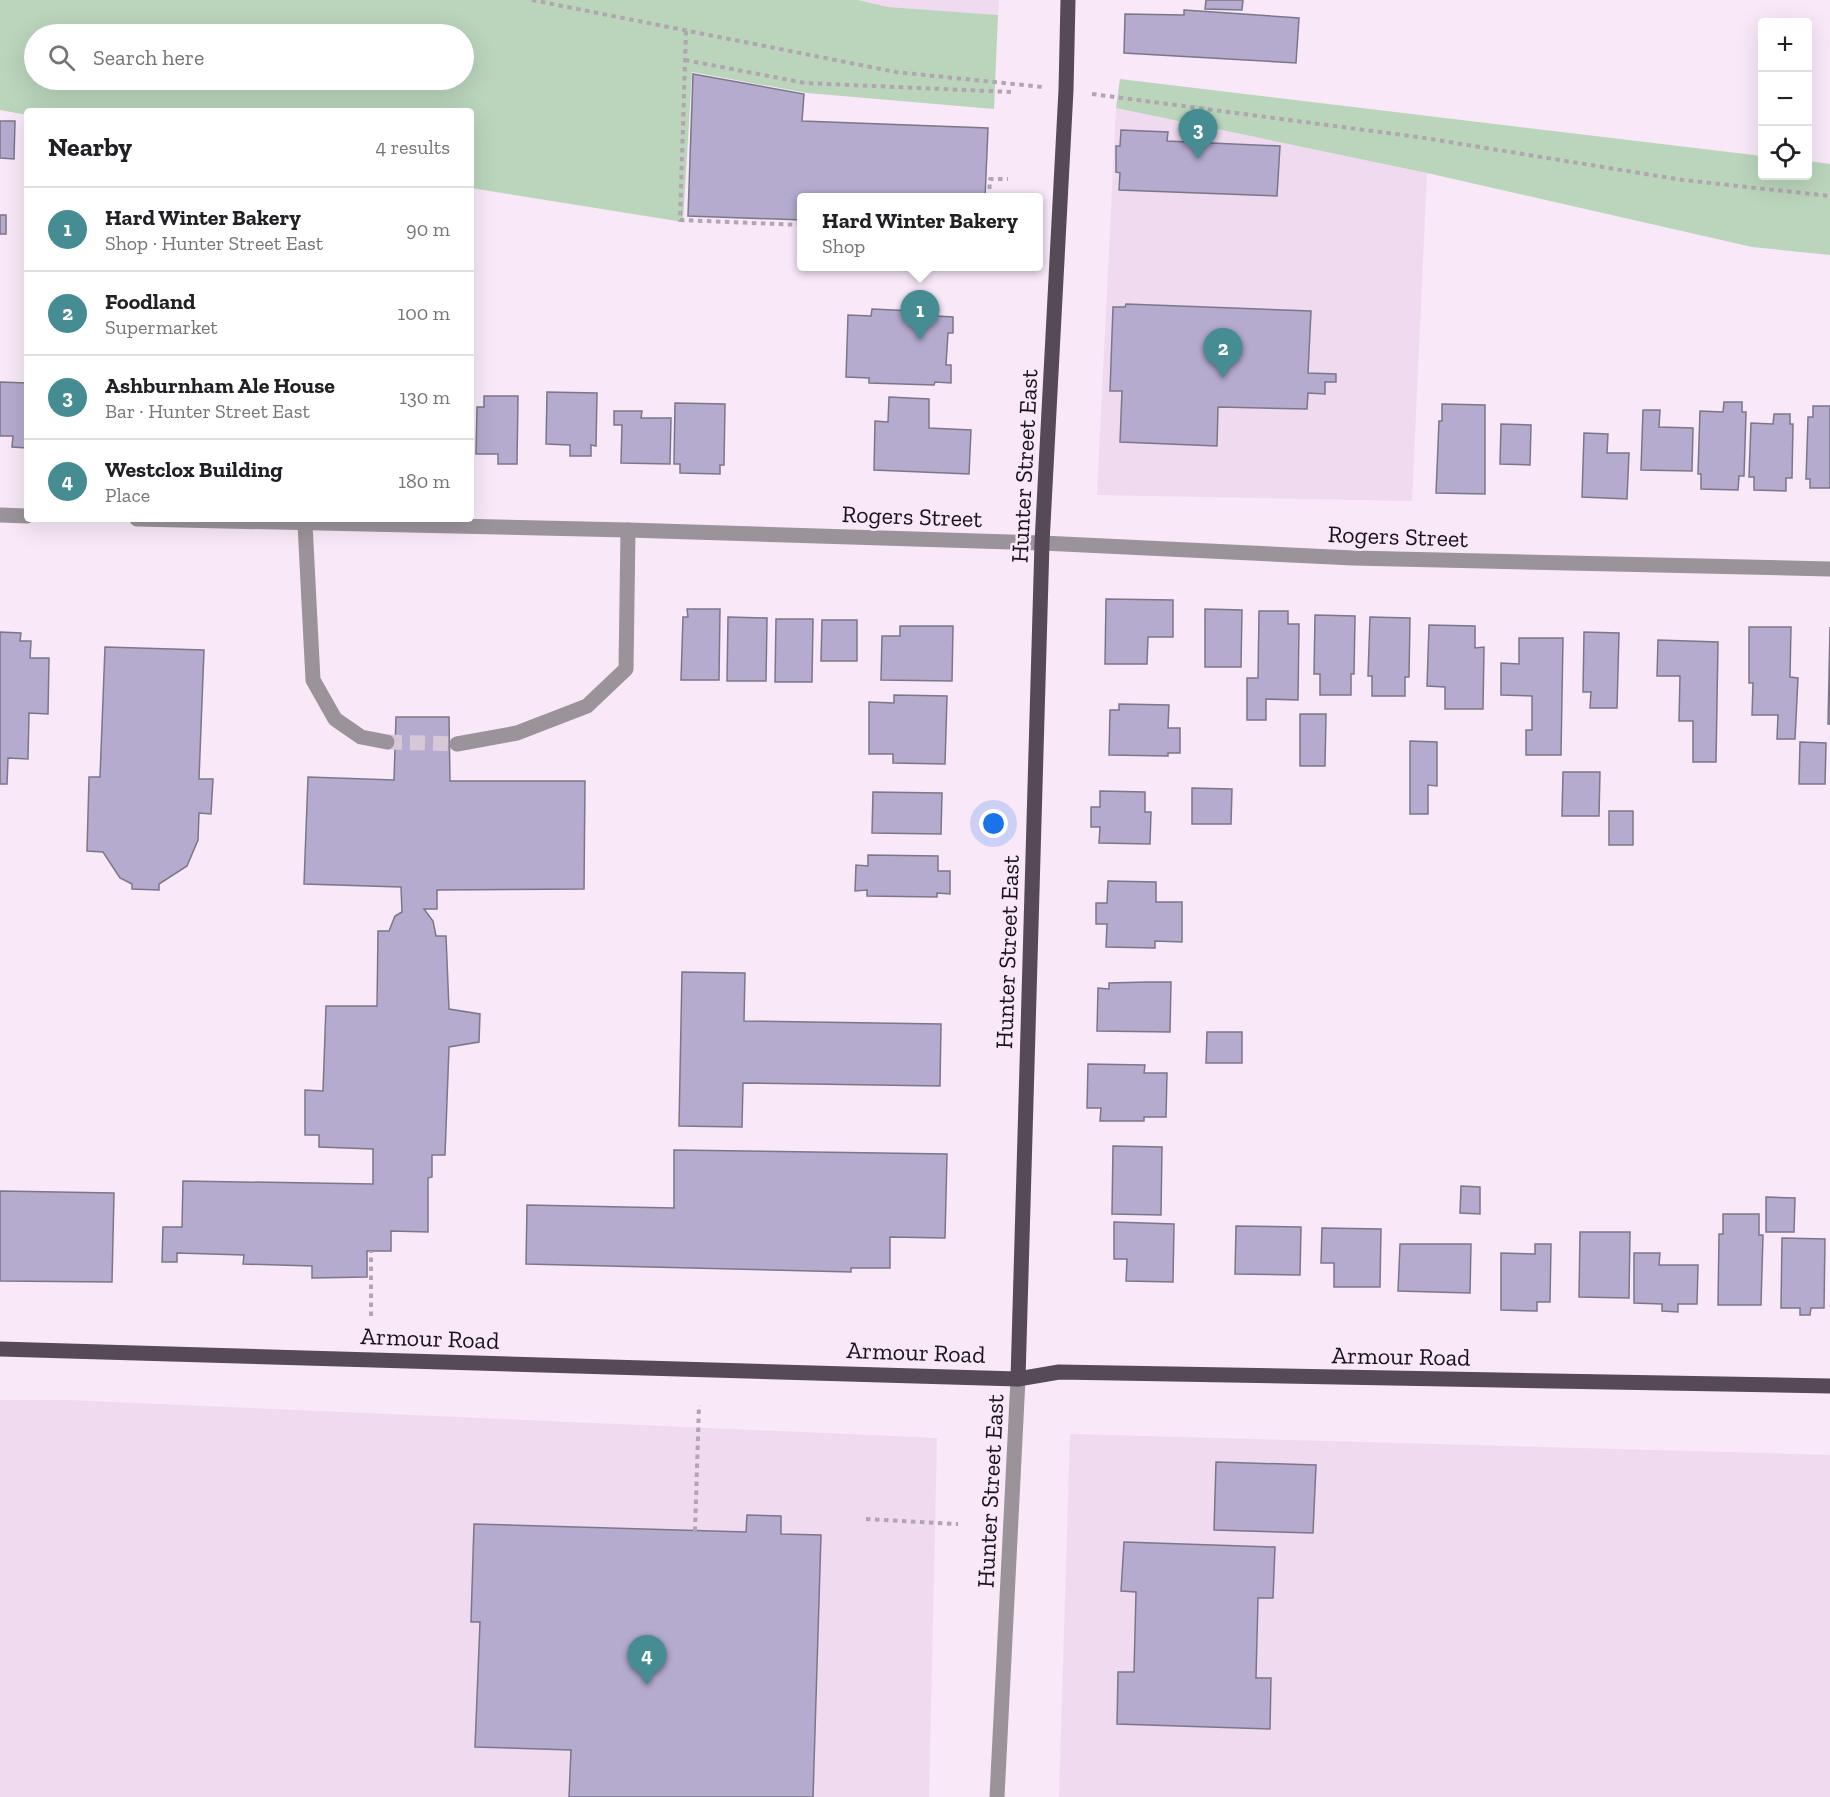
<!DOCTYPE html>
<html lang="en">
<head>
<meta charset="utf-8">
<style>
	body { margin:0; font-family:"Zilla Slab",serif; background:#f2f2f2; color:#202124 }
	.controls { position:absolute; right:18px; top:18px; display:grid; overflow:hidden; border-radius:6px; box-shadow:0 6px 24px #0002 }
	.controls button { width:54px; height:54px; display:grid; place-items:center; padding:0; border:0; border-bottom:2px solid #e0e0e0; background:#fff; color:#202124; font:30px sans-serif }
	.you { position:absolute; left:994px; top:824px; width:21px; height:21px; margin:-15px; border:4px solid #fff; border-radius:50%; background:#1a73e8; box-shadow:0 0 0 9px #1a73e833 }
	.badge { display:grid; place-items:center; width:39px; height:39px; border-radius:50%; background:#458d92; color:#fff; font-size:20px; font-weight:700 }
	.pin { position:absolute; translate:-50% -50px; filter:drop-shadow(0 2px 3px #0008) }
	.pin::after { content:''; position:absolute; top:32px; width:21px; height:18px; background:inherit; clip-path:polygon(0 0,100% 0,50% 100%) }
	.popup { position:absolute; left:797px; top:193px; width:246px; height:78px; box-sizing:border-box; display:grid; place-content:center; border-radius:6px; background:#fff; filter:drop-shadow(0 2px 4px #0005); font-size:20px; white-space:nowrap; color:#757577 }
	.popup b { font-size:22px; color:#202124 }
	.popup::after { content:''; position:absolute; left:50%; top:100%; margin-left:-12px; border:12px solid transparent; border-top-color:#fff }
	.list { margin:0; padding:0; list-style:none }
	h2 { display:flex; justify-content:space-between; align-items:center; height:78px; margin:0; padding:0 24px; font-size:26px }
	h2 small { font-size:20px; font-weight:400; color:#757577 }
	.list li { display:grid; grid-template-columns:39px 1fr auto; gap:18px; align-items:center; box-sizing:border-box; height:84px; padding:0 24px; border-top:2px solid #e0e0e0 }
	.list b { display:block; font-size:22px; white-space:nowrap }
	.list p { margin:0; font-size:20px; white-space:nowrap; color:#757577 }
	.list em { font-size:20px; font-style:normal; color:#757577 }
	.icon { flex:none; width:33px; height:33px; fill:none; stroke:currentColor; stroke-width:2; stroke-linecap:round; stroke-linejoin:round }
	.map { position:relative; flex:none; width:1830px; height:1797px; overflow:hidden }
	.search { position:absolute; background:#fff; box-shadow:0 6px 24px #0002; left:24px; top:24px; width:450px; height:66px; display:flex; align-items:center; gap:15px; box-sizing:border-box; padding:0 21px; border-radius:33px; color:#757577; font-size:22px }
	.panel { position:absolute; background:#fff; box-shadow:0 6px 24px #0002; left:24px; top:108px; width:450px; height:414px; border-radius:6px }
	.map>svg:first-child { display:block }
</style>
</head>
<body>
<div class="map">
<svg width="1830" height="1797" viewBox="0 0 1830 1797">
	<rect width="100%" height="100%" fill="#f8e8f8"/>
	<g fill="#efdaf0">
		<polygon points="858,0 999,0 998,15 888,7"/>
		<polygon points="1116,108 1427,173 1412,501 1097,495"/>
		<polygon points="0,1400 67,1400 937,1438 929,1797 0,1797"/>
		<polygon points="1070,1434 1830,1455 1830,1797 1059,1797"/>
	</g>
	<g fill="#bad5bc" fill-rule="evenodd">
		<path d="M0,0h858l30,7 110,8 -4,94 -187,-16 -115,-21 -9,150 -212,-34v-77h-444v4l-27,-5zM34,34h430v46h-430z"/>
		<polygon points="1120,79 1762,156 1762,176 1808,176 1808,161 1830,164 1830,255 1752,247 1427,173 1116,108"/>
	</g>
	<g fill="#b4abce" stroke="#7b7788" stroke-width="1.5">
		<polygon points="1206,0 1243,0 1242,10 1205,9"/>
		<polygon points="1184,10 1299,18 1296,63 1124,53 1125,14 1184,15"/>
		<polygon points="693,74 804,94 802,121 988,128 985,198 802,198 802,220 688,216"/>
		<polygon points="0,121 15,121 14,159 0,158"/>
		<polygon points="1121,130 1168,132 1167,141 1280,146 1277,196 1119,190 1120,173 1116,172 1116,146 1120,146"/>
		<rect x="0" y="215" width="6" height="19"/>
		<polygon points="1126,304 1311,311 1308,373 1336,374 1336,382 1325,382 1325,394 1308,393 1307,409 1218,407 1217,446 1120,442 1122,391 1110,391 1113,307 1125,307"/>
		<polygon points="872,309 937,312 937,316 953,317 953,333 948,333 946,365 951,365 951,383 935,382 934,385 869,383 869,378 846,377 848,315 871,316"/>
		<polygon points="0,382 27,383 27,448 12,447 13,436 0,436"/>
		<polygon points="547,392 597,393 596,446 591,445 591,456 570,456 570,445 546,444"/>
		<polygon points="484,396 518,396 517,464 498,464 498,454 476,454 477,407 484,407"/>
		<polygon points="889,397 929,399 929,428 971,430 969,474 874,470 875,421 888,422"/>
		<polygon points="1724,402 1742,402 1742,412 1746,412 1744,476 1739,476 1738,490 1701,489 1701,474 1698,474 1700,411 1723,412"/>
		<polygon points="675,403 725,404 724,465 720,465 720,474 680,473 680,464 674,464"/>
		<polygon points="1442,404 1485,405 1485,494 1436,493 1439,421 1442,421"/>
		<polygon points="1813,406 1830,406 1830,488 1810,488 1810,479 1806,479 1808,417 1813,417"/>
		<polygon points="1643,410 1660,410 1659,427 1693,428 1692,471 1641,470"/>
		<polygon points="614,411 642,411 641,418 671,418 670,464 621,463 622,425 614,425"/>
		<polygon points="1774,414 1790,414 1790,424 1793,424 1792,478 1786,478 1786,491 1754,490 1754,477 1749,477 1751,423 1773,424"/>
		<polygon points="1501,424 1531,425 1530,465 1500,464"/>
		<polygon points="1584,433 1608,434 1607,453 1629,453 1627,499 1582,497"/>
		<polygon points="1106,599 1173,600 1173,637 1148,637 1147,664 1105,664"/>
		<polygon points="687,609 720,609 719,680 681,680 683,617 688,617"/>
		<polygon points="1205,609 1242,610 1241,667 1205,667"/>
		<polygon points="1259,611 1288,611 1288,624 1299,624 1298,700 1266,699 1266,720 1247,720 1247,678 1258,678"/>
		<polygon points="1315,615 1355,616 1354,674 1351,674 1351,695 1320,695 1320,674 1314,674"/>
		<polygon points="728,617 767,618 766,681 727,681"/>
		<polygon points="1370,617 1410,618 1409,677 1405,677 1405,696 1372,696 1372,676 1368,676"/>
		<polygon points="776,619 813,619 812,682 775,682"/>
		<polygon points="822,620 857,620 857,661 821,661"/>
		<polygon points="1429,625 1475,626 1475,648 1484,647 1483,709 1445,709 1445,687 1427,686"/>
		<polygon points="900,626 953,626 952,681 881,680 882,636 900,636"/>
		<polygon points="1749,627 1791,627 1790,677 1798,678 1795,739 1777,739 1778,715 1752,715 1753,683 1749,683"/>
		<polygon points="1830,627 1830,724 1828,724"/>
		<polygon points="0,632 21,633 20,641 31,641 30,658 49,658 48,714 29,713 28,759 8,758 7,784 0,784"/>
		<polygon points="1584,632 1619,633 1617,708 1590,708 1591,692 1583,692"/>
		<polygon points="1519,638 1563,638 1561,755 1526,755 1526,730 1532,730 1532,696 1501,695 1501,663 1519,664"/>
		<polygon points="1658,640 1718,642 1716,762 1693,762 1693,721 1679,721 1680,676 1657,676"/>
		<polygon points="105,647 204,650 199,779 213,779 211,814 199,813 198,840 187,866 159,884 159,890 132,889 132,884 120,878 103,852 87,851 89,777 100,777"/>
		<polygon points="894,695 947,696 945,764 893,763 893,754 869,754 869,702 894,703"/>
		<polygon points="1119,704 1169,705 1168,728 1180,728 1180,753 1168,753 1168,756 1109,755 1110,710 1119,710"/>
		<polygon points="1300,714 1326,714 1325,766 1300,766"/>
		<polygon points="396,717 449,717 450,781 585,781 584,889 437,890 437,909 424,909 433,921 436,936 446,936 449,1009 480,1014 479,1042 449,1047 445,1155 432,1155 432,1177 428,1178 428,1232 391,1231 391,1251 367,1251 367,1277 312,1278 312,1266 243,1264 244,1255 177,1253 177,1262 162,1262 163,1227 182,1227 183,1181 373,1184 373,1149 319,1147 319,1135 305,1135 305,1090 323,1091 326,1006 377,1006 378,931 389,931 395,916 402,912 401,887 304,884 308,777 394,780"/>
		<polygon points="1410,741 1437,742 1437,786 1428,785 1428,814 1410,814"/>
		<polygon points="1800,742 1826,743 1825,784 1799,784"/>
		<polygon points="1563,772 1600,772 1599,816 1562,816"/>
		<polygon points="1192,788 1232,789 1231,824 1192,824"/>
		<polygon points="1100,791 1145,792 1145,812 1151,812 1150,844 1099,843 1100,827 1091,827 1091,807 1100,807"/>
		<polygon points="873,792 942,793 941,834 872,833"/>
		<rect x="1609" y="811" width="24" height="34"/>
		<polygon points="868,855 938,856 938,871 950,871 950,894 937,893 937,897 867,896 867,890 855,891 856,865 868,866"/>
		<polygon points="1108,881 1156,882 1156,902 1182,902 1182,942 1155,941 1155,948 1106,947 1107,924 1096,924 1096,903 1107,903"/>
		<polygon points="682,972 745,973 744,1021 941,1024 940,1086 743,1083 742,1127 679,1126"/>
		<polygon points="1147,982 1171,982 1170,1032 1097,1031 1098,988 1109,989 1109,983"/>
		<polygon points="1207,1032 1242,1032 1242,1063 1206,1063"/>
		<polygon points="1088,1064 1145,1065 1144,1073 1167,1073 1166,1117 1144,1117 1144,1121 1100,1121 1101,1108 1087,1108"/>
		<polygon points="1113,1146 1162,1147 1161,1215 1112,1214"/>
		<polygon points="674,1150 947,1154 945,1238 890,1237 890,1268 851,1268 851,1272 526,1264 527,1205 674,1208"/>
		<polygon points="1461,1186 1480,1187 1480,1214 1460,1213"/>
		<polygon points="0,1191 114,1193 112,1282 0,1281"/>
		<polygon points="1766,1197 1795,1198 1794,1232 1766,1232"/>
		<polygon points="1723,1214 1759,1214 1759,1235 1763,1235 1761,1305 1718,1305 1719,1234 1723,1234"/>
		<polygon points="1114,1222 1174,1224 1173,1282 1126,1281 1127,1259 1114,1259"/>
		<polygon points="1236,1226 1301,1227 1300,1275 1235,1274"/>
		<polygon points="1322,1228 1381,1229 1380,1287 1334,1287 1334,1263 1321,1263"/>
		<polygon points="1580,1232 1630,1232 1629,1298 1579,1297"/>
		<polygon points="1782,1238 1825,1239 1824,1308 1811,1308 1810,1315 1800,1315 1800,1308 1781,1308"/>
		<polygon points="1400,1244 1471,1244 1470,1293 1398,1291"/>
		<polygon points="1535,1244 1551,1244 1550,1302 1537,1302 1537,1311 1501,1310 1501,1253 1535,1254"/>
		<polygon points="1634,1253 1660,1253 1659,1265 1698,1265 1697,1304 1678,1304 1678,1312 1662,1311 1662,1304 1634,1303"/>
		<polygon points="1216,1462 1316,1465 1313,1533 1214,1530"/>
		<polygon points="747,1515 781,1516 781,1534 821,1535 813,1797 569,1797 571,1750 475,1747 480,1622 471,1622 474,1524 746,1532"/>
		<polygon points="1124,1542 1275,1547 1273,1598 1258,1598 1256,1678 1271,1678 1270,1729 1117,1724 1118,1672 1134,1672 1136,1592 1121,1591"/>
	</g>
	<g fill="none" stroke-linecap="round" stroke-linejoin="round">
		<polyline stroke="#d6c8d7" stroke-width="15" stroke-dasharray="15 8" stroke-linecap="butt" points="387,742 457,744"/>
		<g stroke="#b2a5b2" stroke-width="4" stroke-dasharray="4.5 4.5" stroke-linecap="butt">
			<polyline points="532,0 896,72 1043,87"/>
			<polyline points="686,31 680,220 802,225"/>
			<polyline points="685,60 805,83 1011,92"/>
			<polyline points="1092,94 1418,137 1683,180 1830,196"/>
			<polyline points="989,198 990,179 1008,179"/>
			<polyline points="371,1316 371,1251"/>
			<polyline points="866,1519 958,1524"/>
			<polyline points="695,1531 699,1405"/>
		</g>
		<g stroke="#9a9399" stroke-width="15">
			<polyline points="0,515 27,516"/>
			<polyline points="137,519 628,530 1042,543 1353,558 1830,569"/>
			<polyline points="305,524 313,680 335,719 361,737 387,742"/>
			<polyline points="457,744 517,733 587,706 626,669 628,530"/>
			<polyline points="997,1797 1018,1379"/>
		</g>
		<g stroke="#554a55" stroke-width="15">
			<polyline points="0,1349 1018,1379 1059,1372 1830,1386"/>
			<polyline points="1018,1379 1042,543 1066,90 1068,0"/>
		</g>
	</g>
	<g text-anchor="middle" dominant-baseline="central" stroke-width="5" stroke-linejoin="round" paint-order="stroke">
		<g font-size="24" fill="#181319" stroke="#f8e8f8">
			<text transform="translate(1024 466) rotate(-87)">Hunter Street East</text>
			<text transform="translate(912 516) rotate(2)">Rogers Street</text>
			<text transform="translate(1398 536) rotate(2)">Rogers Street</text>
			<text transform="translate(1007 952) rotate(-88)">Hunter Street East</text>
			<text transform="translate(430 1338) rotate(2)">Armour Road</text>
			<text transform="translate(916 1352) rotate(2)">Armour Road</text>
			<text transform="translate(1401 1356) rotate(1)">Armour Road</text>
			<text transform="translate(990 1491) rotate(-87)">Hunter Street East</text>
		</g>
	</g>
</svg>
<div class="controls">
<button>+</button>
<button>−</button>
<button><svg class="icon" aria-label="locate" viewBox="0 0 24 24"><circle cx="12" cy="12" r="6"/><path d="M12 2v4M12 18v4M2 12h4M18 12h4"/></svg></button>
</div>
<div class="you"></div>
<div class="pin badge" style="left:920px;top:340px">1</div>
<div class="popup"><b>Hard Winter Bakery</b>Shop</div>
<div class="pin badge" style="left:1223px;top:378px">2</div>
<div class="pin badge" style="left:1198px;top:159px">3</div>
<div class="pin badge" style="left:647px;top:1685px">4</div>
<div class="search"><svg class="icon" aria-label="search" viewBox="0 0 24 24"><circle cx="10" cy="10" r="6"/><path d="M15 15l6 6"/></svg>Search here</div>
<section class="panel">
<h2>Nearby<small>4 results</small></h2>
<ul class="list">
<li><span class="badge">1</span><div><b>Hard Winter Bakery</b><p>Shop · Hunter Street East</p></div><em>90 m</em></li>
<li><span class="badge">2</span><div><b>Foodland</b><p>Supermarket</p></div><em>100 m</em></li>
<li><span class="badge">3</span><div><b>Ashburnham Ale House</b><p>Bar · Hunter Street East</p></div><em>130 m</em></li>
<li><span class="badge">4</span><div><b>Westclox Building</b><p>Place</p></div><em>180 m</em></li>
</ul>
</section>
</div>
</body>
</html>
